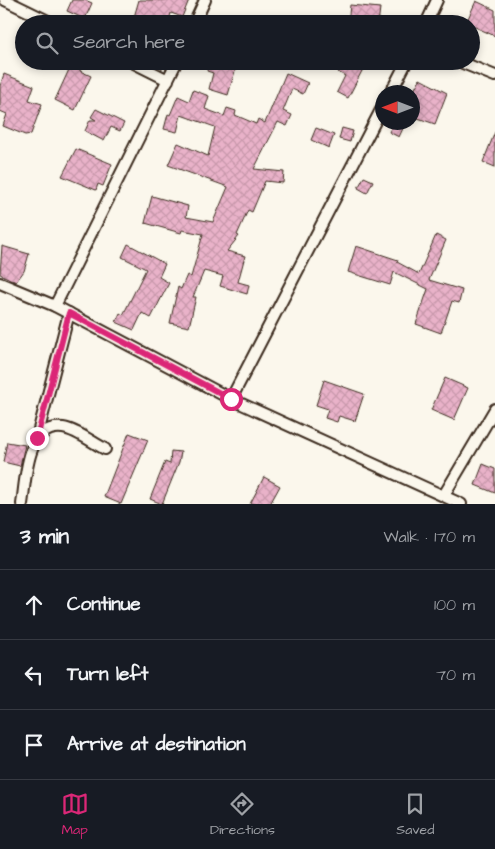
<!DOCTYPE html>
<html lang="en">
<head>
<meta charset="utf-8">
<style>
	body { margin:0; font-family:"Architects Daughter",sans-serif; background:#20242c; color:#f1f3f6 }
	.compass { position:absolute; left:375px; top:85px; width:45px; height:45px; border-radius:50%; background:#171b24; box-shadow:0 2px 8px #0003; rotate:270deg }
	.stop { position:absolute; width:15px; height:15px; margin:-11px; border:4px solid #db2777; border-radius:50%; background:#fff }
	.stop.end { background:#db2777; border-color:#fff; box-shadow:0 1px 5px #0008 }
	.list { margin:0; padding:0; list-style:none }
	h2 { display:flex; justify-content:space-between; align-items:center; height:65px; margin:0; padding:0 20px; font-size:21px }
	h2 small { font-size:16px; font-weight:400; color:#9ea1a6 }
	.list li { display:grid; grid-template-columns:32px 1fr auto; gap:15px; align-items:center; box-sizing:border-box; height:70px; padding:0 20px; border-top:1px solid #363941 }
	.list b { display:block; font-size:19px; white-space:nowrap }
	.list em { font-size:16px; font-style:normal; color:#9ea1a6 }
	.icon { flex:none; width:28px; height:28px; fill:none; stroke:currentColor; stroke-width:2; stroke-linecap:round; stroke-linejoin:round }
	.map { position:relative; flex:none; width:495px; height:504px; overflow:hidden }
	.search { position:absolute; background:#171b24; box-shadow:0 2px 8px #0003; left:15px; right:15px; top:15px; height:55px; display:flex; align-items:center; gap:12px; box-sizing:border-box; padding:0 18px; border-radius:28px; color:#9ea1a6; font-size:19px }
	.sheet { height:275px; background:#171b24 }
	nav { display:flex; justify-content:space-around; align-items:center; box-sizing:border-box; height:70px; border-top:1px solid #363941; background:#171b24; font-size:14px; color:#9ea1a6 }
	nav a { display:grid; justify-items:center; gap:2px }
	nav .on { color:#db2777 }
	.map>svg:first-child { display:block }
</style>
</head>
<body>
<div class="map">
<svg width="495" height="504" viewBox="0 0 495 504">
	<defs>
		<pattern id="building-cross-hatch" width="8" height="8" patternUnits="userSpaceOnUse" patternTransform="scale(1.25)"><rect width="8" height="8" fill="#e9b2c9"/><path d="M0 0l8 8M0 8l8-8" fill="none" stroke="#c999ac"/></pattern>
	</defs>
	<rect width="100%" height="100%" fill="#fbf7ec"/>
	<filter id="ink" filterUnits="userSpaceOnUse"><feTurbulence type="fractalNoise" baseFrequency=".02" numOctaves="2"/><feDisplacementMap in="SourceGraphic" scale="10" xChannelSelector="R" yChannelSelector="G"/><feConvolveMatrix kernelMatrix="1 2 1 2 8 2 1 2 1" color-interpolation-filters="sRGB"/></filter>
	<g filter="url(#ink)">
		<g fill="url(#building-cross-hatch)" stroke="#3b2a1e">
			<polygon points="72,0 85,0 92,3 85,19 67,11"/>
			<polygon points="139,0 189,0 182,17 171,13 168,24 132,24"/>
			<polygon points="476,1 495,10 495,36 466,23"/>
			<polygon points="350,5 380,8 378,24 348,24"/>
			<polygon points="73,61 82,61 80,71 91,76 75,110 55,100"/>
			<polygon points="209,61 238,61 228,95 209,89 213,73 207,71"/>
			<polygon points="344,61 352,61 364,67 348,98 337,92 345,76 338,72"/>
			<polygon points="286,73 308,83 303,94 292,89 283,111 292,115 287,126 278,122 254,169 284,172 283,183 265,181 252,212 248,210 237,235 239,236 227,251 245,256 238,282 249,285 247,294 220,286 223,276 204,271 193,297 196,297 189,327 170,323 178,287 181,289 187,275 191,277 203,234 182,230 181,233 145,223 152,196 188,206 186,217 213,222 228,187 168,165 178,143 208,156 215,127 181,115 177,132 164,129 168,114 170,115 178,96 189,101 193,90 209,96 205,109 224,116 227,108 236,111 235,115 256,124 258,119 265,123"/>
			<polygon points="4,74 34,86 29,100 42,104 31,134 25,135 3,126 7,114 0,111 0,86"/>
			<polygon points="420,79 447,93 435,124 412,116 412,94"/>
			<polygon points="96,109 124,123 120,131 111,127 104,141 85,131 90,120 96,120 91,117"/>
			<polygon points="394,122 406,122 399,137 389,132"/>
			<polygon points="316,128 334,135 329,148 311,140"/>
			<polygon points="342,128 353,131 350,142 339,139"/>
			<polygon points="495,132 495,167 483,162"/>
			<polygon points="76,149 112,164 103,186 98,184 96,190 62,176"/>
			<polygon points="364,177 373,181 367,193 358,188"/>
			<polygon points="436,235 446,240 429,280 462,290 459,303 452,301 441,333 416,324 428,289 394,272 390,285 348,272 356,246 398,260 397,262 419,274"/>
			<polygon points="128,244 165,264 159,277 169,283 151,318 142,313 134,330 116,322 120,313 123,315 146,269 122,257"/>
			<polygon points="2,246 29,254 24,271 16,282 0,274"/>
			<polygon points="445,378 468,388 454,420 431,410"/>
			<polygon points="324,380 364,394 355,421 339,416 337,422 325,418 328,409 316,405"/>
			<polygon points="129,433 148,440 121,504 104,497"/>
			<polygon points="7,442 25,445 20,466 3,462"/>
			<polygon points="171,451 181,452 179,462 162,504 150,499 165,462 170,464"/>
			<polygon points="483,464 495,469 495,493 475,485"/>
			<polygon points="264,477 280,486 270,504 250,504"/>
		</g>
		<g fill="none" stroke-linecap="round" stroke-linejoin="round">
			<g stroke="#3b2a1e" stroke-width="14">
				<g id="minor">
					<polyline points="5,0 54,24"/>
					<polyline points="194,24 205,0"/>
					<polyline points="426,24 437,0"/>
					<polyline points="130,61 168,80"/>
					<polyline points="458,61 495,76"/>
					<polyline points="391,92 407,61"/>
					<polyline points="0,283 55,306 231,399 461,504"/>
					<polyline points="55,306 177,61"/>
					<polyline points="231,399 382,108"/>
					<polyline points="37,437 69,313"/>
					<polyline points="444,495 495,409"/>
					<path d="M22,504c4,-25 4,-81 41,-76 14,2 30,15 42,21"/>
				</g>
			</g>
			<use href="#minor" stroke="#fbf7ec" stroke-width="10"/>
		</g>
	</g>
	<g fill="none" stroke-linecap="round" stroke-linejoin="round" filter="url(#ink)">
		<polyline stroke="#db2777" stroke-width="6" points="37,438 69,313 231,399"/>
	</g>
</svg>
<svg class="compass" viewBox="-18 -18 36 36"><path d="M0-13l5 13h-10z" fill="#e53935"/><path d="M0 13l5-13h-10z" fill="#9ea1a6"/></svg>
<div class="stop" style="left:231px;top:399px"></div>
<div class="stop end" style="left:37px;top:438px"></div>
<div class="search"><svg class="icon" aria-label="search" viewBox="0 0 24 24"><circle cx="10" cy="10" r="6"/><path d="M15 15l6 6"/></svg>Search here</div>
</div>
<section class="sheet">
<h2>3 min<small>Walk · 170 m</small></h2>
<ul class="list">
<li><svg class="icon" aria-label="ahead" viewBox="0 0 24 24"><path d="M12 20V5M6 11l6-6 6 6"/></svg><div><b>Continue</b></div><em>100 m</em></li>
<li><svg class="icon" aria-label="left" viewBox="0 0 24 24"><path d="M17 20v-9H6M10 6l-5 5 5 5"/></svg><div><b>Turn left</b></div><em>70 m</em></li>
<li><svg class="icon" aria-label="arrive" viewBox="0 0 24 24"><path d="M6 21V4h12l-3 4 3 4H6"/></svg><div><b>Arrive at destination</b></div></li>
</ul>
</section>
<nav>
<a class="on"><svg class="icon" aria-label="map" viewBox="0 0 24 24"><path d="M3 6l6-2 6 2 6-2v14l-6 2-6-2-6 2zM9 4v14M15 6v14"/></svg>Map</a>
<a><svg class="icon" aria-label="directions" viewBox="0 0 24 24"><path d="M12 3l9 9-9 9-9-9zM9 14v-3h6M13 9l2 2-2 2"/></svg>Directions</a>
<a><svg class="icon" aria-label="saved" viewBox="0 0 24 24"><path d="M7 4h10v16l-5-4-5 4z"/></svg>Saved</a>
</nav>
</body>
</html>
